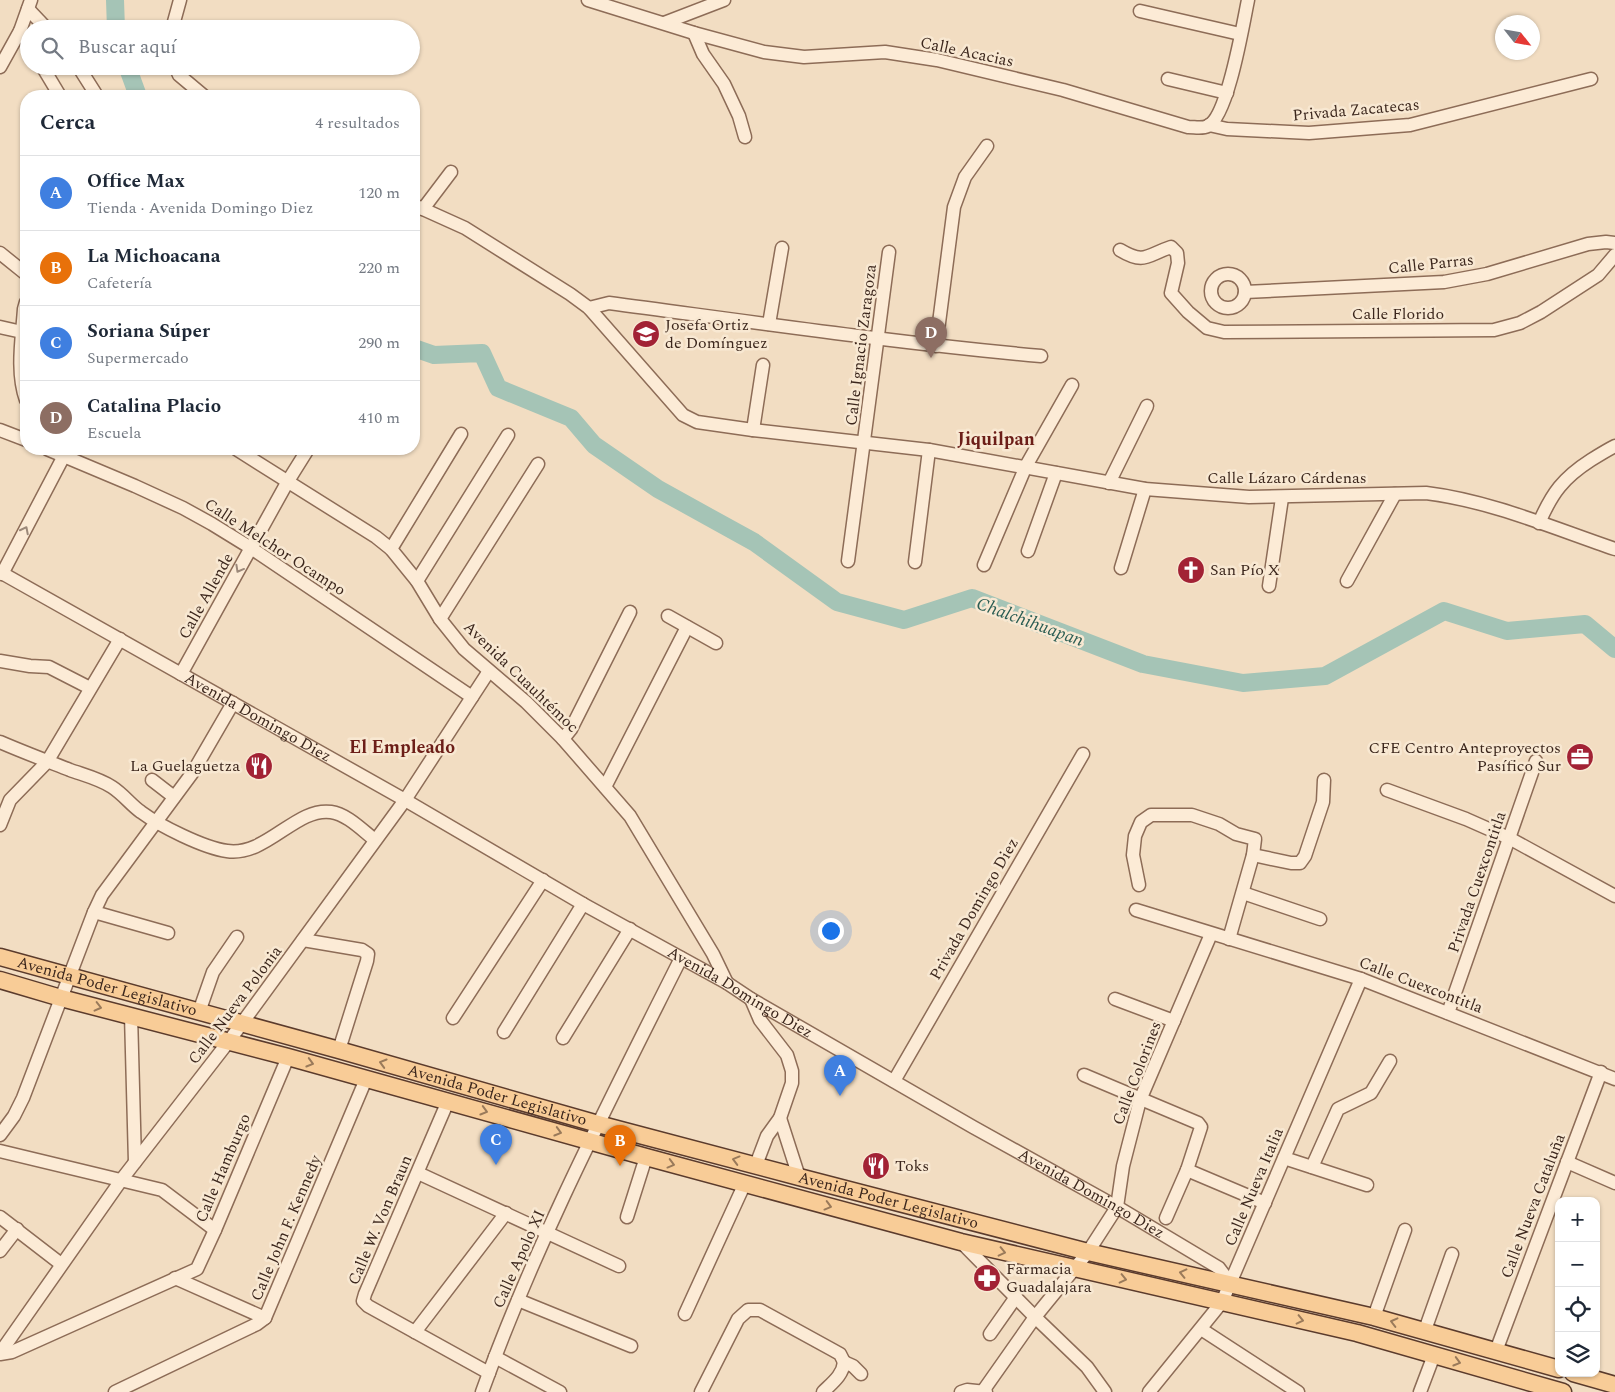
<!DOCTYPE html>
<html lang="es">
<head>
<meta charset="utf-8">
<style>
	body { margin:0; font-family:Spectral,serif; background:#f6f6f7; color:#1f2937 }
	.controls { position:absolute; right:15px; bottom:15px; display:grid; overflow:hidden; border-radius:10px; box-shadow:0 1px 4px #0004 }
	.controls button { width:45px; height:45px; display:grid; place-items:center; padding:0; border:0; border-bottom:1px solid #e0e1e3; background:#fff; color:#1f2937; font:25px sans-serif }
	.compass { position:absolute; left:1495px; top:15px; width:45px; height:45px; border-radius:50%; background:#fff; box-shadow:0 1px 4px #0004; rotate:121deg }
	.you { position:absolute; left:830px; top:930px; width:18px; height:18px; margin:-12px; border:4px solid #fff; border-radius:50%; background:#1a73e8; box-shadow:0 0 0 8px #1a73e833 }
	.badge { display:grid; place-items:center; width:32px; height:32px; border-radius:50%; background:#a22235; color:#fff; font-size:16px; font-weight:700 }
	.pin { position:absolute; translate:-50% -41px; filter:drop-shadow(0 1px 2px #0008) }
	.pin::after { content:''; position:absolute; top:26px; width:18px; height:15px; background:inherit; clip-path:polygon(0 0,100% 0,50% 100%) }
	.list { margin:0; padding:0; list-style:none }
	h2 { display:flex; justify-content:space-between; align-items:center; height:65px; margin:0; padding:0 20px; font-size:21px }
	h2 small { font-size:16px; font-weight:400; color:#747a83 }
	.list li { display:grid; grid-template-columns:32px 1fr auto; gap:15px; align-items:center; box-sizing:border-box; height:75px; padding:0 20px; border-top:1px solid #e0e1e3 }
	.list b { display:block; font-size:19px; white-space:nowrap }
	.list p { margin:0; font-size:16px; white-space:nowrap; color:#747a83 }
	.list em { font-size:16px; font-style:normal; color:#747a83 }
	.icon { flex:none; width:28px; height:28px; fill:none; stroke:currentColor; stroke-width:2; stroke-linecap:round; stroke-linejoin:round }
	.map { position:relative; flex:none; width:1615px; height:1392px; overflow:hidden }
	.search { position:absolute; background:#fff; box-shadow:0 1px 4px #0004; left:20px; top:20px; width:400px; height:55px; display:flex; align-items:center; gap:12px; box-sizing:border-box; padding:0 18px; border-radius:28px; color:#747a83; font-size:19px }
	.panel { position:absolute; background:#fff; box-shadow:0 1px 4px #0004; left:20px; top:90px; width:400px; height:365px; border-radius:20px }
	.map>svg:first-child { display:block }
</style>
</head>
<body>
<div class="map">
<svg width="1615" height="1392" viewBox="0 0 1615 1392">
	<rect width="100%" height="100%" fill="#f2ddc2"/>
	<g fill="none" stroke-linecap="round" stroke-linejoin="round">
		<g stroke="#a5c4b6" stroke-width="18">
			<polyline points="115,0 116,29"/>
			<polyline points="127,66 138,96"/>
			<polyline points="414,348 434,355 482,353 498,388 571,418 594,445 658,489 754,542 837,602 904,620 972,598 1143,664 1243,683 1325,676 1444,611 1507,631 1585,624 1615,649"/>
		</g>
		<g stroke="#8d6c57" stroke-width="15">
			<g id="minor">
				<path d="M588,0l106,33 70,19 40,5 81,-5 52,8 126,30 125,37c7,0 14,2 20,-1 20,-10 35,-102 40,-126"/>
				<polyline points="28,9 47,29"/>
				<polyline points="1140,11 1240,34"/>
				<polyline points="664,23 724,0"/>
				<polyline points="172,29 180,0"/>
				<polyline points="20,31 29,44"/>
				<polyline points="694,33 703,54 724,84 739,116 745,137"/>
				<polyline points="42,66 60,96"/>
				<polyline points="78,66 97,96"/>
				<polyline points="175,66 179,75 204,96"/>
				<polyline points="0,67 20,31 31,0"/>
				<polyline points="1168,79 1227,93"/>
				<polyline points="1209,125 1227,129 1309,133 1410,125 1591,79"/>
				<path d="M414,205l51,23 105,66 19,14 94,107 14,7 56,8 176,20 216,39 104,8 177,-4c65,8 127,35 189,56"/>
				<polyline points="423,209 451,172"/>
				<path d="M1120,250c25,15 27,5 51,-3l6,6 1,10 -7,30 17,19 19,16 17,4 270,-2 26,-7 21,-11 57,-37 17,-20"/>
				<polyline points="0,253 26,274"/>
				<circle cx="1228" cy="291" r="17"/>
				<polyline points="1245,292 1444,282 1487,274 1588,244 1606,242 1615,243"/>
				<path d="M26,302l-2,7c-2,29 -8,63 2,91"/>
				<path d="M589,308l20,-5c144,19 288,40 432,53"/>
				<polyline points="769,324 782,248"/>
				<polyline points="0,327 22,332"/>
				<polyline points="936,346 954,207 965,177 987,146"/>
				<polyline points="0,430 26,440"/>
				<polyline points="753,430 763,365"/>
				<polyline points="47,449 135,486 183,508 212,524 251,548 472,697"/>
				<polyline points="236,449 376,537 391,549 417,581 440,619 464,649 526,702 563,739 630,816 713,954 727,983"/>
				<polyline points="1109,483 1147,406"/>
				<path d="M1539,523c13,-30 24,-45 52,-63 8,-5 16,-10 24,-14"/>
				<polyline points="391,549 461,434"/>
				<polyline points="1028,551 1056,473"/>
				<polyline points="848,561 889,252"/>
				<polyline points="915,562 929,450"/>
				<polyline points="984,565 1026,466 1072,385"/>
				<polyline points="1121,568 1145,489"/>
				<path id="s1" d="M0,572l405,228 178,104 144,79 24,16 222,128 144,80 102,61 12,16"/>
				<polyline points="2,574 67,450"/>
				<polyline points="417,581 508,435"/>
				<polyline points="1347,581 1395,494"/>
				<polyline points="1269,586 1282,498"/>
				<polyline points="668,616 716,643"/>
				<polyline points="440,619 538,464"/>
				<polyline points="0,661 30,666 49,667 90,688"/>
				<polyline points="181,674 288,481 308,449"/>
				<polyline points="563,739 571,729 630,612"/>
				<path d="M0,742c23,10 47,19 70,28 14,5 30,9 42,17 11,7 19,18 29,25 19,14 63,36 86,39 39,6 69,-44 104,-39 16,2 32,19 44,28"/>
				<polyline points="152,780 174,797"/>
				<polyline points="605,787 687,627"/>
				<polyline points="1387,790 1466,819 1509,838 1615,896"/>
				<polyline points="0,825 10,800 47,762 120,639"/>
				<polyline points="1253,855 1291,863 1300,863 1305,856 1323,802 1324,780"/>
				<polyline points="1139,885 1133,855 1135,836 1141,822 1151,815 1192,815 1219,824 1236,834 1255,839 1253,855 1229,939"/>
				<polyline points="1243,893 1320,919"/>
				<polyline points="1136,910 1361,979 1615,1079"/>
				<polyline points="94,912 168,933"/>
				<polyline points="303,940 362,950 368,954 367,961 339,1050"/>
				<polyline points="751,999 760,1020 787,1055 792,1071 792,1083 780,1118 767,1136 756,1165"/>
				<polyline points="1115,999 1174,1021"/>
				<polyline points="199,1012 213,972 237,937"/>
				<polyline points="1448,1013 1536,761"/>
				<polyline points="131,1015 135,1162"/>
				<polyline points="453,1018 543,880"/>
				<polyline points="504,1032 583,904"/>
				<polyline points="563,1038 630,929"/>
				<polyline points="1084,1075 1198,1123 1201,1127 1187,1170 1166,1218"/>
				<polyline points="894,1081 1083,754"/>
				<polyline points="448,1101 365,1294 363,1301 368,1306 489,1373"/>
				<polyline points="780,1118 799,1177"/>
				<polyline points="0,1135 14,1116 23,1098 94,912 102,895 193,772 233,703"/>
				<polyline points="0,1151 162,1190 215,1230"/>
				<polyline points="1284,1158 1367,1185"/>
				<polyline points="1567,1162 1615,1183"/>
				<polyline points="1312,1167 1338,1109 1371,1093 1390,1061"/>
				<polyline points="1187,1170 1265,1203"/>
				<polyline points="418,1173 619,1266"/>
				<polyline points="0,1217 61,1264"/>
				<polyline points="627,1217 646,1157"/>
				<polyline points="961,1242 1035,1317 1087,1367 1105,1392"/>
				<polyline points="0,1251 17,1229"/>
				<polyline points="175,1278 265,1318"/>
				<polyline points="518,1300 631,1346"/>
				<polyline points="685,1314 745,1183"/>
				<polyline points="1374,1317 1405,1230"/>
				<polyline points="1201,1329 1298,1392"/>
				<polyline points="1425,1330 1452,1254"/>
				<polyline points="415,1332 506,1213"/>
				<polyline points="990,1334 1016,1297"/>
				<polyline points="1496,1351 1601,1072"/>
				<polyline points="0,1353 122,1179 229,1041 405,800 489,671"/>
				<polyline points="0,1354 12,1352 197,1269 215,1230 288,1057"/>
				<polyline points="495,1357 560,1392"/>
				<polyline points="844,1362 853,1366 861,1374"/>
				<polyline points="983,1391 1035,1317 1088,1252 1117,1207 1123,1166 1140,1100 1211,934"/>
				<polyline points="115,1392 257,1324 265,1318 366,1079"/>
				<path d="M482,1392c54,-150 128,-292 199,-434"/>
				<polyline points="701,1392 738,1319 748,1310 760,1310 831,1349 840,1354 844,1362"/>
				<path d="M823,1392c9,-9 20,-17 21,-30"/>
				<polyline points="961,1392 967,1390 986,1392"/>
				<polyline points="1149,1392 1222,1302 1361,979"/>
				<polyline points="1420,1392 1434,1355"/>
			</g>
		</g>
		<g stroke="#5b3b2c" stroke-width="19">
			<g id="major">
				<path id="s2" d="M0,957l339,93 259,74 201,53 289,75 286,65 185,52"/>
				<polyline points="0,980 61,998 288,1057 646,1157 961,1242 1357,1333 1563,1392"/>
				<polyline points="1573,1373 1615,1385"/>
			</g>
		</g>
		<use href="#minor" stroke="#fcebd6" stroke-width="12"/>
		<use href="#major" stroke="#f8cc97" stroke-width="16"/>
	</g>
	<defs><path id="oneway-chevron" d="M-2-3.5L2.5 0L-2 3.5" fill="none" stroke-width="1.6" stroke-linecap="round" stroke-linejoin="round" transform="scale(1.25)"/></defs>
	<g stroke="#9c897a">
		<use href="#oneway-chevron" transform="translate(25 530) rotate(-63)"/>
		<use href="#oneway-chevron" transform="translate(239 569) rotate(119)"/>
	</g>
	<g stroke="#9a7a5a">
		<use href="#oneway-chevron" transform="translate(98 1007) rotate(14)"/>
		<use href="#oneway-chevron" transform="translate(310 1063) rotate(16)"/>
		<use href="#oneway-chevron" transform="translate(383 1063) rotate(-164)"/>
		<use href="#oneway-chevron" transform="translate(484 1111) rotate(16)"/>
		<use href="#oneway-chevron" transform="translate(558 1132) rotate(16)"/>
		<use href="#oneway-chevron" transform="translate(736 1160) rotate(-165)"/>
		<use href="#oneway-chevron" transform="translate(671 1164) rotate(15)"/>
		<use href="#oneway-chevron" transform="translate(828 1206) rotate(15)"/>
		<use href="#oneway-chevron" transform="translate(1002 1252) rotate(13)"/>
		<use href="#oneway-chevron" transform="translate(1183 1273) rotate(-167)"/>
		<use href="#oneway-chevron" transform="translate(1123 1279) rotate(13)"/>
		<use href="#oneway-chevron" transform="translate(1300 1320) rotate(13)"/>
		<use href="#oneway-chevron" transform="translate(1394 1322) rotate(-166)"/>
		<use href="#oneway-chevron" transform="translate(1457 1362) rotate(16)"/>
	</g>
	<defs>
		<g id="school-disc" transform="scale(1.4375)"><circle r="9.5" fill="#a22235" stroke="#f8e8d2"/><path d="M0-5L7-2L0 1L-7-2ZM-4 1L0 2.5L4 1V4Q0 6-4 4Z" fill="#fff"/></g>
		<g id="church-disc" transform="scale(1.4375)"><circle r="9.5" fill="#a22235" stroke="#f8e8d2"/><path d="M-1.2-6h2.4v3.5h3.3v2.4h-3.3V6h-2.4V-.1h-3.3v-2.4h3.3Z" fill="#fff"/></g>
		<g id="office-disc" transform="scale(1.4375)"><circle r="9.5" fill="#a22235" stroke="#f8e8d2"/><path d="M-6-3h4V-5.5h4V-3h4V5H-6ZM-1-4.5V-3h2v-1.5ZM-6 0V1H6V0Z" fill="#fff"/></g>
		<g id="restaurant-disc" transform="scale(1.4375)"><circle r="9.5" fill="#a22235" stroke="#f8e8d2"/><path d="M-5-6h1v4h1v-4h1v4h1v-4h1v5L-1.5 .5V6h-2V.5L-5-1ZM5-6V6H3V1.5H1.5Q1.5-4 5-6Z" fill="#fff"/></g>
		<g id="pharmacy-disc" transform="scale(1.4375)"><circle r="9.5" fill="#a22235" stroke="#f8e8d2"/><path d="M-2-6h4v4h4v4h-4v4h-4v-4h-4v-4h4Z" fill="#fff"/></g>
	</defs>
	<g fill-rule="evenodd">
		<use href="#school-disc" x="646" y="334"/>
		<use href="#church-disc" x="1191" y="570"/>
		<use href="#office-disc" x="1580" y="757"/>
		<use href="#restaurant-disc" x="259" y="766"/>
		<use href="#restaurant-disc" x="876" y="1166"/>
		<use href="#pharmacy-disc" x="987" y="1278"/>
	</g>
	<g text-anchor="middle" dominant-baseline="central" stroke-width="5" stroke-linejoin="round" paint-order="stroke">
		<g font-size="16" fill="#3c271d" stroke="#f8e8d2">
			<text transform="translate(967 52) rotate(12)">Calle Acacias</text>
			<text transform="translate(1356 110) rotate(-5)">Privada Zacatecas</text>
			<text transform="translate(1431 264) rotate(-6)">Calle Parras</text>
			<text x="1398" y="314">Calle Florido</text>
			<text transform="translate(861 345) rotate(-83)">Calle Ignacio Zaragoza</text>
			<text x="1287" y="478">Calle Lázaro Cárdenas</text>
			<text transform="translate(275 547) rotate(33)">Calle Melchor Ocampo</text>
			<text transform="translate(206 596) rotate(-61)">Calle Allende</text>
			<text transform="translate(521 677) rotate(44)">Avenida Cuauhtémoc</text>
			<text stroke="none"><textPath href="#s1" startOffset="296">Avenida Domingo Diez</textPath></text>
			<text transform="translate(1477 882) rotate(-71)">Privada Cuexcontitla</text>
			<text transform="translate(974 909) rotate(-60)">Privada Domingo Diez</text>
			<text transform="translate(1421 985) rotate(21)">Calle Cuexcontitla</text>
			<text stroke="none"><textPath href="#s2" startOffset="111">Avenida Poder Legislativo</textPath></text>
			<text stroke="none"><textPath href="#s1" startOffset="851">Avenida Domingo Diez</textPath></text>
			<text transform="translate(235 1005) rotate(-53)">Calle Nueva Polonia</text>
			<text transform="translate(1137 1073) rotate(-69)">Calle Colorines</text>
			<text stroke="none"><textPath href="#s2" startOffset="516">Avenida Poder Legislativo</textPath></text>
			<text transform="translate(223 1168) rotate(-67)">Calle Hamburgo</text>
			<text transform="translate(1254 1187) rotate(-67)">Calle Nueva Italia</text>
			<text stroke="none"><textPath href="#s1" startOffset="1256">Avenida Domingo Diez</textPath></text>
			<text stroke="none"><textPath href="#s2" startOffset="921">Avenida Poder Legislativo</textPath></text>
			<text transform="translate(1533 1206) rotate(-69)">Calle Nueva Cataluña</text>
			<text transform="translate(380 1220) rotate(-67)">Calle W. Von Braun</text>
			<text transform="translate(286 1228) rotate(-67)">Calle John F. Kennedy</text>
			<text transform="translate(519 1259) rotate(-66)">Calle Apolo XI</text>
		</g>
		<g font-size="16" fill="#3c271d" stroke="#f8e8d2" text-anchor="start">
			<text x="665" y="325">Josefa Ortiz<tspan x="665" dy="18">de Domínguez</tspan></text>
			<text x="1210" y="570">San Pío X</text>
			<text x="1561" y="748" text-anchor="end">CFE Centro Anteproyectos<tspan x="1561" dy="18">Pasífico Sur</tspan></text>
			<text x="240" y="766" text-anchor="end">La Guelaguetza</text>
			<text x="895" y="1166">Toks</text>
			<text x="1006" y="1269">Farmacia<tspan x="1006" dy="18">Guadalajara</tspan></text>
		</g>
		<g font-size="18" font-weight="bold" fill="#6c1e18" stroke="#f8e8d2">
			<text x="996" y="439">Jiquilpan</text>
			<text x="402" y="747">El Empleado</text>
		</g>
		<g font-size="18" font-style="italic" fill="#2b5d53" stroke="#f8e8d2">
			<text transform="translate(1030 622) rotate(20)">Chalchihuapan</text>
		</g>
	</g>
</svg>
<div class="controls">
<button>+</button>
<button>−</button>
<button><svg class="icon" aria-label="locate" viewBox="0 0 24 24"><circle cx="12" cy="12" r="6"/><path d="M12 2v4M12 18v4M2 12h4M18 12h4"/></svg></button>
<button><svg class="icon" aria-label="layers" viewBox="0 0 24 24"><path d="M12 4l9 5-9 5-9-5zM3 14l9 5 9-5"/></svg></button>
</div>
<svg class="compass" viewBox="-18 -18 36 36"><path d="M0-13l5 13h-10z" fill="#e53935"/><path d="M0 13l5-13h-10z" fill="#747a83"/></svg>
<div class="you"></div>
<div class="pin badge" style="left:840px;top:1096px;background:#3f7fe0">A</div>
<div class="pin badge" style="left:620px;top:1166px;background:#e8710a">B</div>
<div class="pin badge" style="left:496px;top:1165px;background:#3f7fe0">C</div>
<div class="pin badge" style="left:931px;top:358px;background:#8d6e63">D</div>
<div class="search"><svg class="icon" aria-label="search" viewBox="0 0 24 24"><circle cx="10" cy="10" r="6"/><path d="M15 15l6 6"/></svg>Buscar aquí</div>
<section class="panel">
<h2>Cerca<small>4 resultados</small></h2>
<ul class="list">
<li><span class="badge" style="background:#3f7fe0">A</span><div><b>Office Max</b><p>Tienda · Avenida Domingo Diez</p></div><em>120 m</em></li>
<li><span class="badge" style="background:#e8710a">B</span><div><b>La Michoacana</b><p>Cafetería</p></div><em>220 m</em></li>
<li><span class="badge" style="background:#3f7fe0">C</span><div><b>Soriana Súper</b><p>Supermercado</p></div><em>290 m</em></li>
<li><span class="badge" style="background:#8d6e63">D</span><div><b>Catalina Placio</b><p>Escuela</p></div><em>410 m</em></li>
</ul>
</section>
</div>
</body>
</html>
